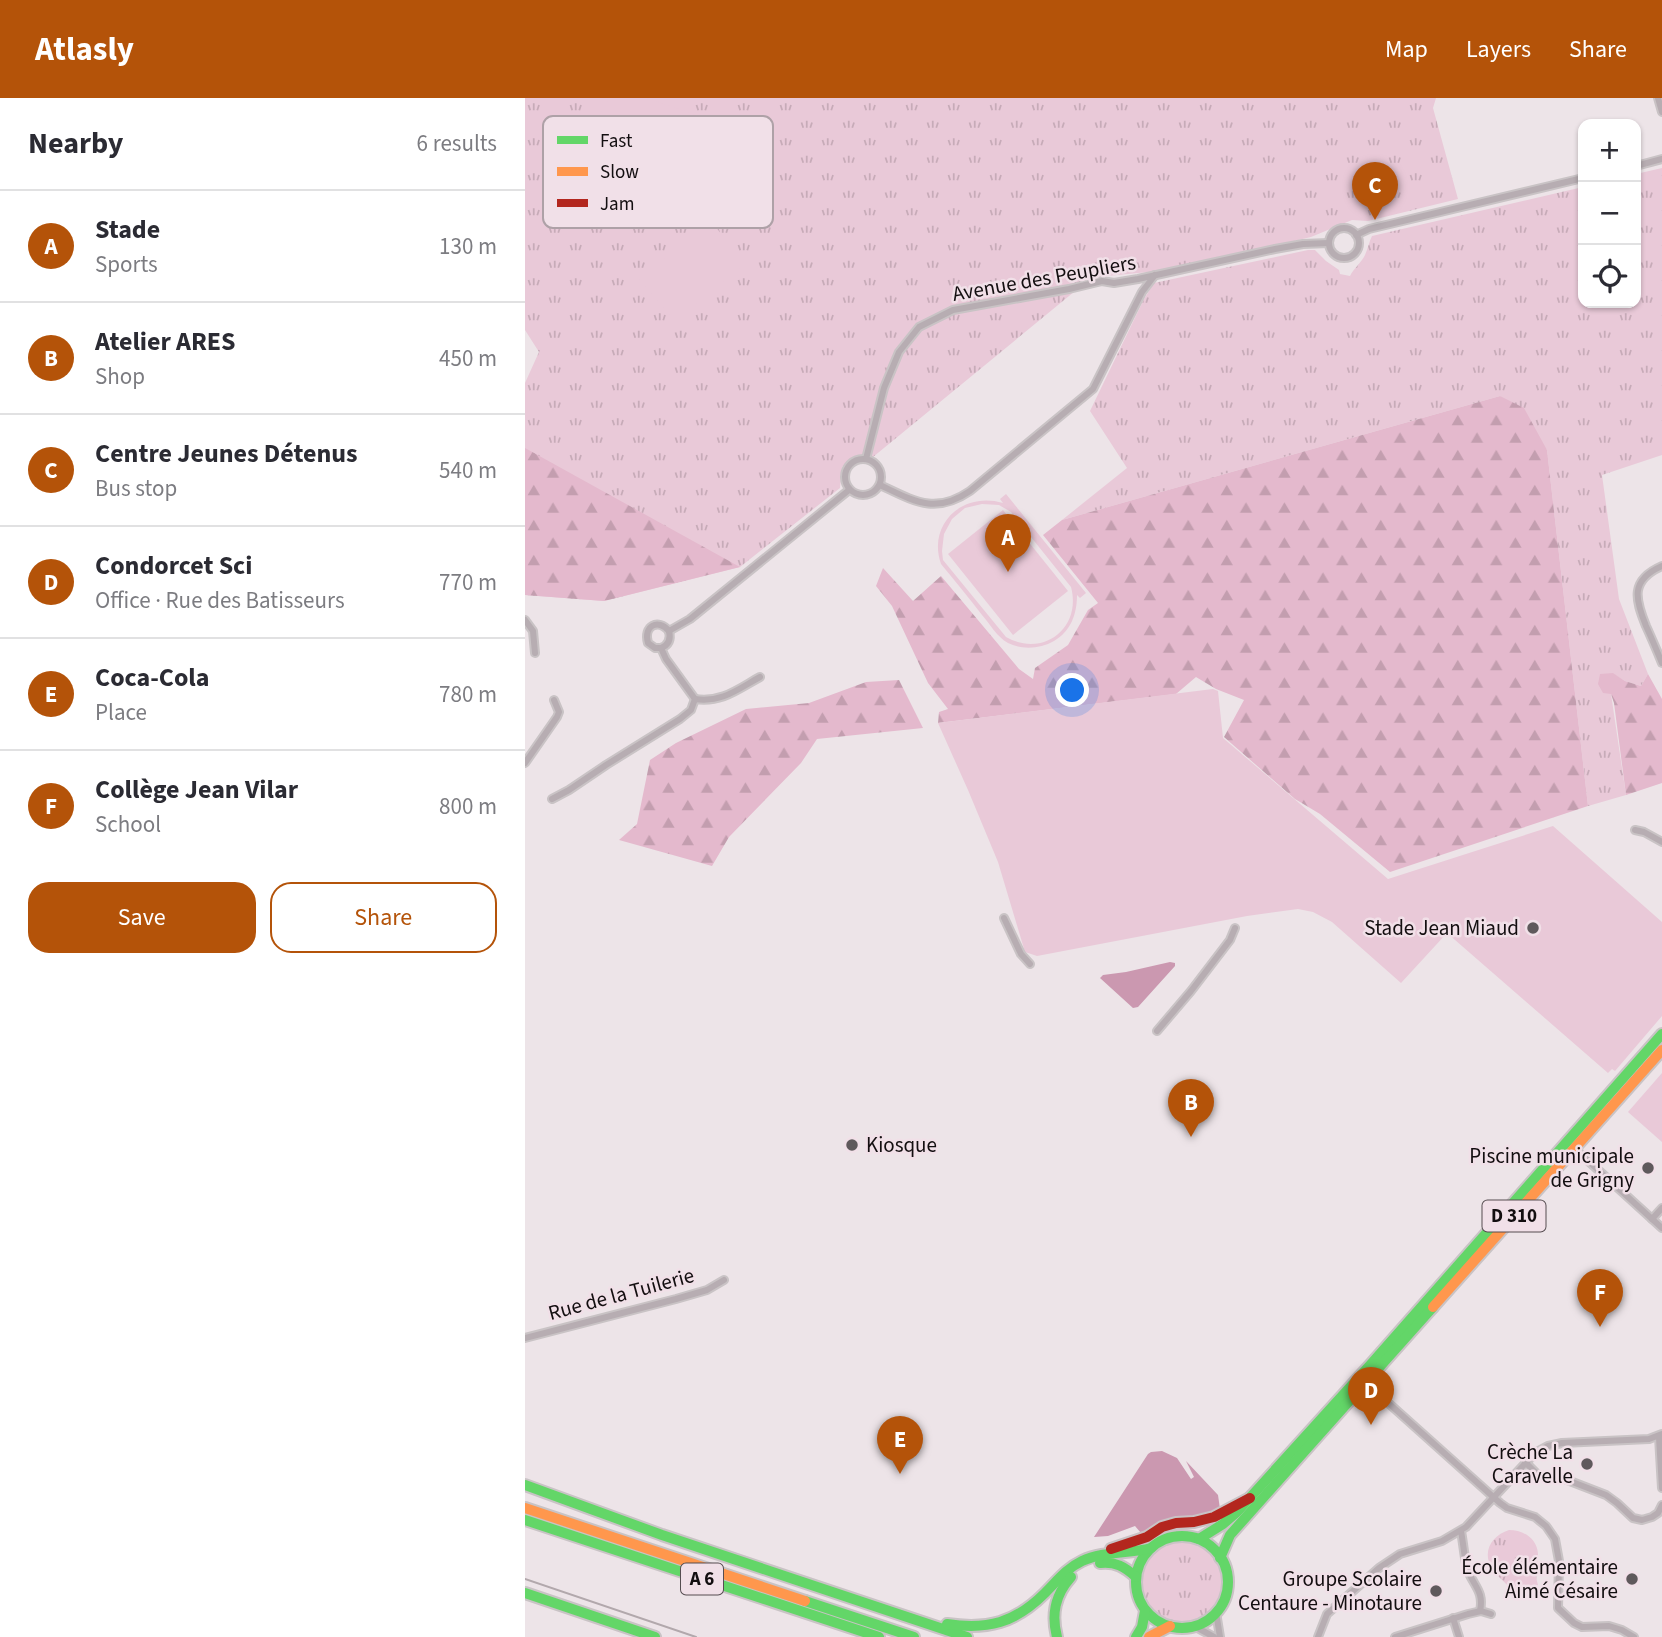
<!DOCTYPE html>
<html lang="en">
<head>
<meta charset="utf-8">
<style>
	body { margin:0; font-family:"Source Sans 3",sans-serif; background:#f7f7f7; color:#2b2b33 }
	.controls { position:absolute; right:21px; top:21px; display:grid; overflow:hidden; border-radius:14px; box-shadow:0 2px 5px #0004 }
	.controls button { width:63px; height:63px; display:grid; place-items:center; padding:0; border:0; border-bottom:2px solid #e1e1e2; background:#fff; color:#2b2b33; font:35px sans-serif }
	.you { position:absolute; left:548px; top:593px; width:24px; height:24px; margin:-18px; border:5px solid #fff; border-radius:50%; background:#1a73e8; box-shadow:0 0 0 10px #1a73e833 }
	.badge { display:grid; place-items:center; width:46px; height:46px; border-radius:50%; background:#b45309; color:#fff; font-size:23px; font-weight:700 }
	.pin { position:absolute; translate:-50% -58px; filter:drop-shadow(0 2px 4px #0008) }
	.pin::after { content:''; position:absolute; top:37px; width:24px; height:21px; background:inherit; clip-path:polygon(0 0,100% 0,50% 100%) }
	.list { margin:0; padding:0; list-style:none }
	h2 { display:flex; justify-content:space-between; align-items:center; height:91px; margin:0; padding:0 28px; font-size:30px }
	h2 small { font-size:23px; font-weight:400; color:#7c7c81 }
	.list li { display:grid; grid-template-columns:46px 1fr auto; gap:21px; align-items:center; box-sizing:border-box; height:112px; padding:0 28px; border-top:2px solid #e1e1e2 }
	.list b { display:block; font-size:26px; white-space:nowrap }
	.list p { margin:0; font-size:23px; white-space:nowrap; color:#7c7c81 }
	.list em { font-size:23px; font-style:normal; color:#7c7c81 }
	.actions { display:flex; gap:14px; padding:21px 28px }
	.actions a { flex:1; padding:16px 0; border:2px solid #b45309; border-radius:21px; text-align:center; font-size:24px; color:#b45309 }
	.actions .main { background:#b45309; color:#fff }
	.icon { flex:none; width:38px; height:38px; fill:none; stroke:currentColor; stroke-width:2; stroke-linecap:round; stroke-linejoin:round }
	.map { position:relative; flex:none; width:1137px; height:1539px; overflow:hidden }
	header { display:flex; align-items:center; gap:42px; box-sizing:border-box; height:98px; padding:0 35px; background:#b45309; color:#fff }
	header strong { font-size:33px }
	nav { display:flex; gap:38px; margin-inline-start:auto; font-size:24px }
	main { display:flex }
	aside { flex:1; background:#fff }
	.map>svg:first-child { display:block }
</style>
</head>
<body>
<header>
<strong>Atlasly</strong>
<nav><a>Map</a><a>Layers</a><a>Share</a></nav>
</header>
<main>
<aside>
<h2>Nearby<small>6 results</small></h2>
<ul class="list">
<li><span class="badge">A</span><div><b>Stade</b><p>Sports</p></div><em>130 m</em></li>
<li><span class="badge">B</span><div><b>Atelier ARES</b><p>Shop</p></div><em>450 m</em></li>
<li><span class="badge">C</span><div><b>Centre Jeunes Détenus</b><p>Bus stop</p></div><em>540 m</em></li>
<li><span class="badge">D</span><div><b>Condorcet Sci</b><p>Office · Rue des Batisseurs</p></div><em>770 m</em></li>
<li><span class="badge">E</span><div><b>Coca-Cola</b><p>Place</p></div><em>780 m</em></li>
<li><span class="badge">F</span><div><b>Collège Jean Vilar</b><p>School</p></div><em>800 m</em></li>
</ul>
<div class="actions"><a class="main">Save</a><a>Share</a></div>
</aside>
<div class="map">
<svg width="1137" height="1539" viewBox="0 0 1137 1539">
	<defs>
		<pattern id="grass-tufts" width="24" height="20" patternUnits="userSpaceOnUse" patternTransform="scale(1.75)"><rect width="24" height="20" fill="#e9c9d8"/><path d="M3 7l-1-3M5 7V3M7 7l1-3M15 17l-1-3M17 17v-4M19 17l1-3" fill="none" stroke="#c7abb8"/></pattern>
		<pattern id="forest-firs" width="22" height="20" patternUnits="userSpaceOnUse" patternTransform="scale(1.75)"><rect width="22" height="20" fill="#e4b9cd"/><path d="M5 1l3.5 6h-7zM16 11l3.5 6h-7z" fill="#c39eaf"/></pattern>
	</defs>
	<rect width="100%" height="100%" fill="#ede4e8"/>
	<g fill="url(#grass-tufts)">
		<polygon points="0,0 911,0 908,10 933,101 843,123 827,122 786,139 681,164 634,173 561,180 555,189 348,359 331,359 317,369 315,390 215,469 79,503 0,497 0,285 14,254 0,232"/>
		<path d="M1137,70v287l-60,20 17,124 29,75 -7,12 -16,-5 -13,-8 -1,21 15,101 -38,11 -41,-356 -47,-54 -438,124 65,-52 -37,-57 54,-112 10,-16 154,-33h7l11,11 13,9 1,4 10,2c4,-8 12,-14 15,-21 3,-7 4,-13 7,-19l211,-49v116h53v-129z"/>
		<path d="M984,1432c14,0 28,8 29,24 0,12 -4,18 0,31l-25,9c-6,-13 -17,-17 -22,-27 -9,-17 2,-32 18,-37z"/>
		<circle cx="656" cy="1485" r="41"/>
	</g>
	<g fill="url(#forest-firs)">
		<polygon points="975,298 999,310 1022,352 1063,708 865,774 795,716 770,701 699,639 719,602 691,591 671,579 651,596 413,625 414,614 423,611 403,585 367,508 351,488 358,470 388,503 416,478 494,571 508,581 510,570 543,547 563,512 573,505 518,437 537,422"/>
		<polygon points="0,350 215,469 79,503 0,497"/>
		<polygon points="1088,575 1100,583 1116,588 1123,576 1137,601 1137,685 1101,697 1089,605 1086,596 1078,595 1073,586 1075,576"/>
		<polygon points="374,582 398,630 292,641 276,665 204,739 187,768 94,742 112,726 125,662 151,645 221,611 284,605 341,584"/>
	</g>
	<g fill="#e9c9d8" fill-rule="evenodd">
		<path d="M85,0h37l89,31c-11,26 3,44 -36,52l-91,-34c-16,-20 -14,-29 1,-49z"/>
		<polygon points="186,123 220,166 150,223 114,181"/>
		<path d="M481,396l80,99 -6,5 -3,-3c0,19 -6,36 -23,46 -14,8 -32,9 -46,2 -11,-6 -18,-19 -26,-28 -13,-17 -27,-34 -41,-51 -14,-40 22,-73 62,-61l-3,-4zM457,406l17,1 12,7 60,75c11,41 -28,71 -65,50l-63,-77 -1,-9 2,-17 8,-15 13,-11z"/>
		<polygon points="478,412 543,493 488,537 423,456"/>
		<polygon points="688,591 693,593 698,640 863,781 1028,728 1137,824 1137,918 1090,973 1087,971 1083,975 922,835 876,885 807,824 788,814 773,811 722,818 512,858 500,854 473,764 443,692 413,625"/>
		<polygon points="1137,975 1137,1044 1103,1014"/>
	</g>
	<g fill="#cb98b0">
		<polygon points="645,864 650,865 650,868 613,909 608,910 575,880 578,877 601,874"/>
		<polygon points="637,1353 652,1360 666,1381 669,1379 661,1363 693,1397 695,1411 679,1418 643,1421 634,1424 616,1435 610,1428 583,1438 569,1439 623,1356 626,1354"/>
	</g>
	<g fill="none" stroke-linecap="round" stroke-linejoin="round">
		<g stroke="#c9c3c5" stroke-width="10">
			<g id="street">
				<polyline points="1133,0 1137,14"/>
				<polyline points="1111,68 1137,61"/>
				<circle cx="819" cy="145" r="15"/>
				<polyline points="831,137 844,131 1058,80"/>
				<circle cx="338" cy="379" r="18"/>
				<polyline points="341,361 359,290 374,254 394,229 428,212 544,191 577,183 589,185 613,181 750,151 778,146 804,145"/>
				<path d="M355,387c34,16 55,30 90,6l123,-102 49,-97 13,-17"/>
				<path d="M1137,468c-32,14 -27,33 -16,60 6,13 11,25 16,37"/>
				<polyline points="0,522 8,533 10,555"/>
				<polyline points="144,533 165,521 324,392"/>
				<polyline points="136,550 141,561 170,601"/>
				<path d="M136,550h-6l-7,-5c-5,-17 10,-25 21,-12"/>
				<path d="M136,550c8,-3 10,-9 8,-17"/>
				<path d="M170,601c27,4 43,-10 65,-22"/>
				<polyline points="0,665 32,619 34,614 29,602"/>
				<polyline points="27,701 44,692 81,667 155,621 166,612 170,601"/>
				<polyline points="1110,732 1119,734 1137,744"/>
				<polyline points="479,820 496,856 505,866"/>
				<polyline points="632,933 666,893 705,842 710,830"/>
				<polyline points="1049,1050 1137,1130"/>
				<polyline points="1127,1121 1137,1110"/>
				<polyline points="0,1240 151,1201 182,1192 199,1182"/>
				<polyline points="841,1285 975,1405 982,1410 1010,1419 1021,1428 1030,1441 1034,1463 1033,1510 1049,1525 1057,1529 1084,1528 1097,1532 1109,1539"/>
				<polyline points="1134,1339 1137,1390"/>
				<polyline points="1000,1364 1013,1377 1037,1380 1081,1397 1092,1405 1108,1420 1117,1422 1127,1419 1133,1415 1137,1407"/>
				<path d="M936,1433c2,11 3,22 5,33 4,20 19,25 14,47"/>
				<polyline points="691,1514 695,1539"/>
				<polyline points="928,1520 934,1539"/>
				<polyline points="669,1528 689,1539"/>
				<polyline points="793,1539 802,1516 854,1470 875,1456 917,1443 941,1429 1010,1355 1023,1348 1037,1345 1124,1341 1137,1336"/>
				<polyline points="870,1539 943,1516 956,1513 966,1516"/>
			</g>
		</g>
		<g stroke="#c9c3c5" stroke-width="14">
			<g id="fast">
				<polyline points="0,1387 137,1437 442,1539"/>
				<polyline points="0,1422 354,1539"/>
				<circle cx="657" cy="1484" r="46"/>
				<polyline points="674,1441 698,1426 712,1414 846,1266 1137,936"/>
				<polyline points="695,1460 705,1437 908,1209"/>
				<path d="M575,1465c15,-2 25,4 36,14"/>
				<polyline points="0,1495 130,1539"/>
				<polyline points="280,1503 389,1539"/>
				<path d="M422,1526c41,6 68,-1 98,-31 12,-12 22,-25 37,-32 21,-10 47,-7 69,-13"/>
				<path d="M532,1539c-6,-23 -2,-42 14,-60"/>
				<polyline points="611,1539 617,1529 620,1513"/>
			</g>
		</g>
		<g stroke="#c9c3c5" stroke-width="14">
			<g id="slow">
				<polyline points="908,1209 1137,952"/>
				<polyline points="0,1410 280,1503"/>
				<polyline points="624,1539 645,1528"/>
			</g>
		</g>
		<g stroke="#c9c3c5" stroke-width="14">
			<polyline id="jam" points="586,1451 622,1439 637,1429 651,1425 669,1424 689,1419 725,1400"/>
		</g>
		<use href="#street" stroke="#b7adb2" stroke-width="6"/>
		<use href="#fast" stroke="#63d668" stroke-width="10"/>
		<use href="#slow" stroke="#ff974d" stroke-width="10"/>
		<use href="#jam" stroke="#b3261e" stroke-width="10"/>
		<polyline stroke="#b2a8ac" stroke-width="2" points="0,1481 171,1539"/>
	</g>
	<g fill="#5f595c" stroke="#f1e0e8" stroke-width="2.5">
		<circle cx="1008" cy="830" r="7"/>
		<circle cx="327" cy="1047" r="7"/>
		<circle cx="1123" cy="1070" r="7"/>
		<circle cx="1062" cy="1366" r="7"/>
		<circle cx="1107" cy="1481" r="7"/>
		<circle cx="911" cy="1493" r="7"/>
	</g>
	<g text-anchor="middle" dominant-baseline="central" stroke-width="5" stroke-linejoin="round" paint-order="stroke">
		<g fill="#f1e0e8" stroke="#564d51" stroke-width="2">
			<rect x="957.5" y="1102.5" width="63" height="31" rx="5"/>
			<rect x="156" y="1465.5" width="42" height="31" rx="5"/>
		</g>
		<g font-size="19" font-weight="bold" fill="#130e10">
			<text x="989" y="1118">D 310</text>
			<text x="177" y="1481">A 6</text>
		</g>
		<g font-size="21" fill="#130e10" stroke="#f1e0e8">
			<text transform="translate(519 180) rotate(-10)">Avenue des Peupliers</text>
			<text transform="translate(96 1196) rotate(-15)">Rue de la Tuilerie</text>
		</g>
		<g font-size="21" fill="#130e10" stroke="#f1e0e8" text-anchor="end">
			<text x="994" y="830">Stade Jean Miaud</text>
			<text x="341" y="1047" text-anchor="start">Kiosque</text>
			<text x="1109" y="1058">Piscine municipale<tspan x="1109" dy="24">de Grigny</tspan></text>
			<text x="1048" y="1354">Crèche La<tspan x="1048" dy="24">Caravelle</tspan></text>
			<text x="1093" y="1469">École élémentaire<tspan x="1093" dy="24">Aimé Césaire</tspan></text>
			<text x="897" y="1481">Groupe Scolaire<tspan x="897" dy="24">Centaure - Minotaure</tspan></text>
		</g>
	</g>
	<rect x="18" y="18" width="230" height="112" rx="10" fill="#f1e0e8" stroke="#aea1a7" stroke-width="2"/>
	<rect x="32" y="38" width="31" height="8" fill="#63d668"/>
	<rect x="32" y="69" width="31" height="9" fill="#ff974d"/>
	<rect x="32" y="101" width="31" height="8" fill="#b3261e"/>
	<g font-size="19" fill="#130e10">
		<text x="75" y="49">Fast</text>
		<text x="75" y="80">Slow</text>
		<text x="75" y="112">Jam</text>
	</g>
</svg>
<div class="controls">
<button>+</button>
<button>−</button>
<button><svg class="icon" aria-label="locate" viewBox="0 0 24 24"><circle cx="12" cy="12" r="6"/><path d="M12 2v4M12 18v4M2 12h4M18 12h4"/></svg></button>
</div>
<div class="you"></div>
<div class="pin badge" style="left:483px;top:474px">A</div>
<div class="pin badge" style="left:666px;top:1039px">B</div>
<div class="pin badge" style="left:850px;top:122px">C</div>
<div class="pin badge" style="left:846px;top:1327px">D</div>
<div class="pin badge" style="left:375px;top:1376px">E</div>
<div class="pin badge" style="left:1075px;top:1229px">F</div>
</div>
</main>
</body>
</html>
